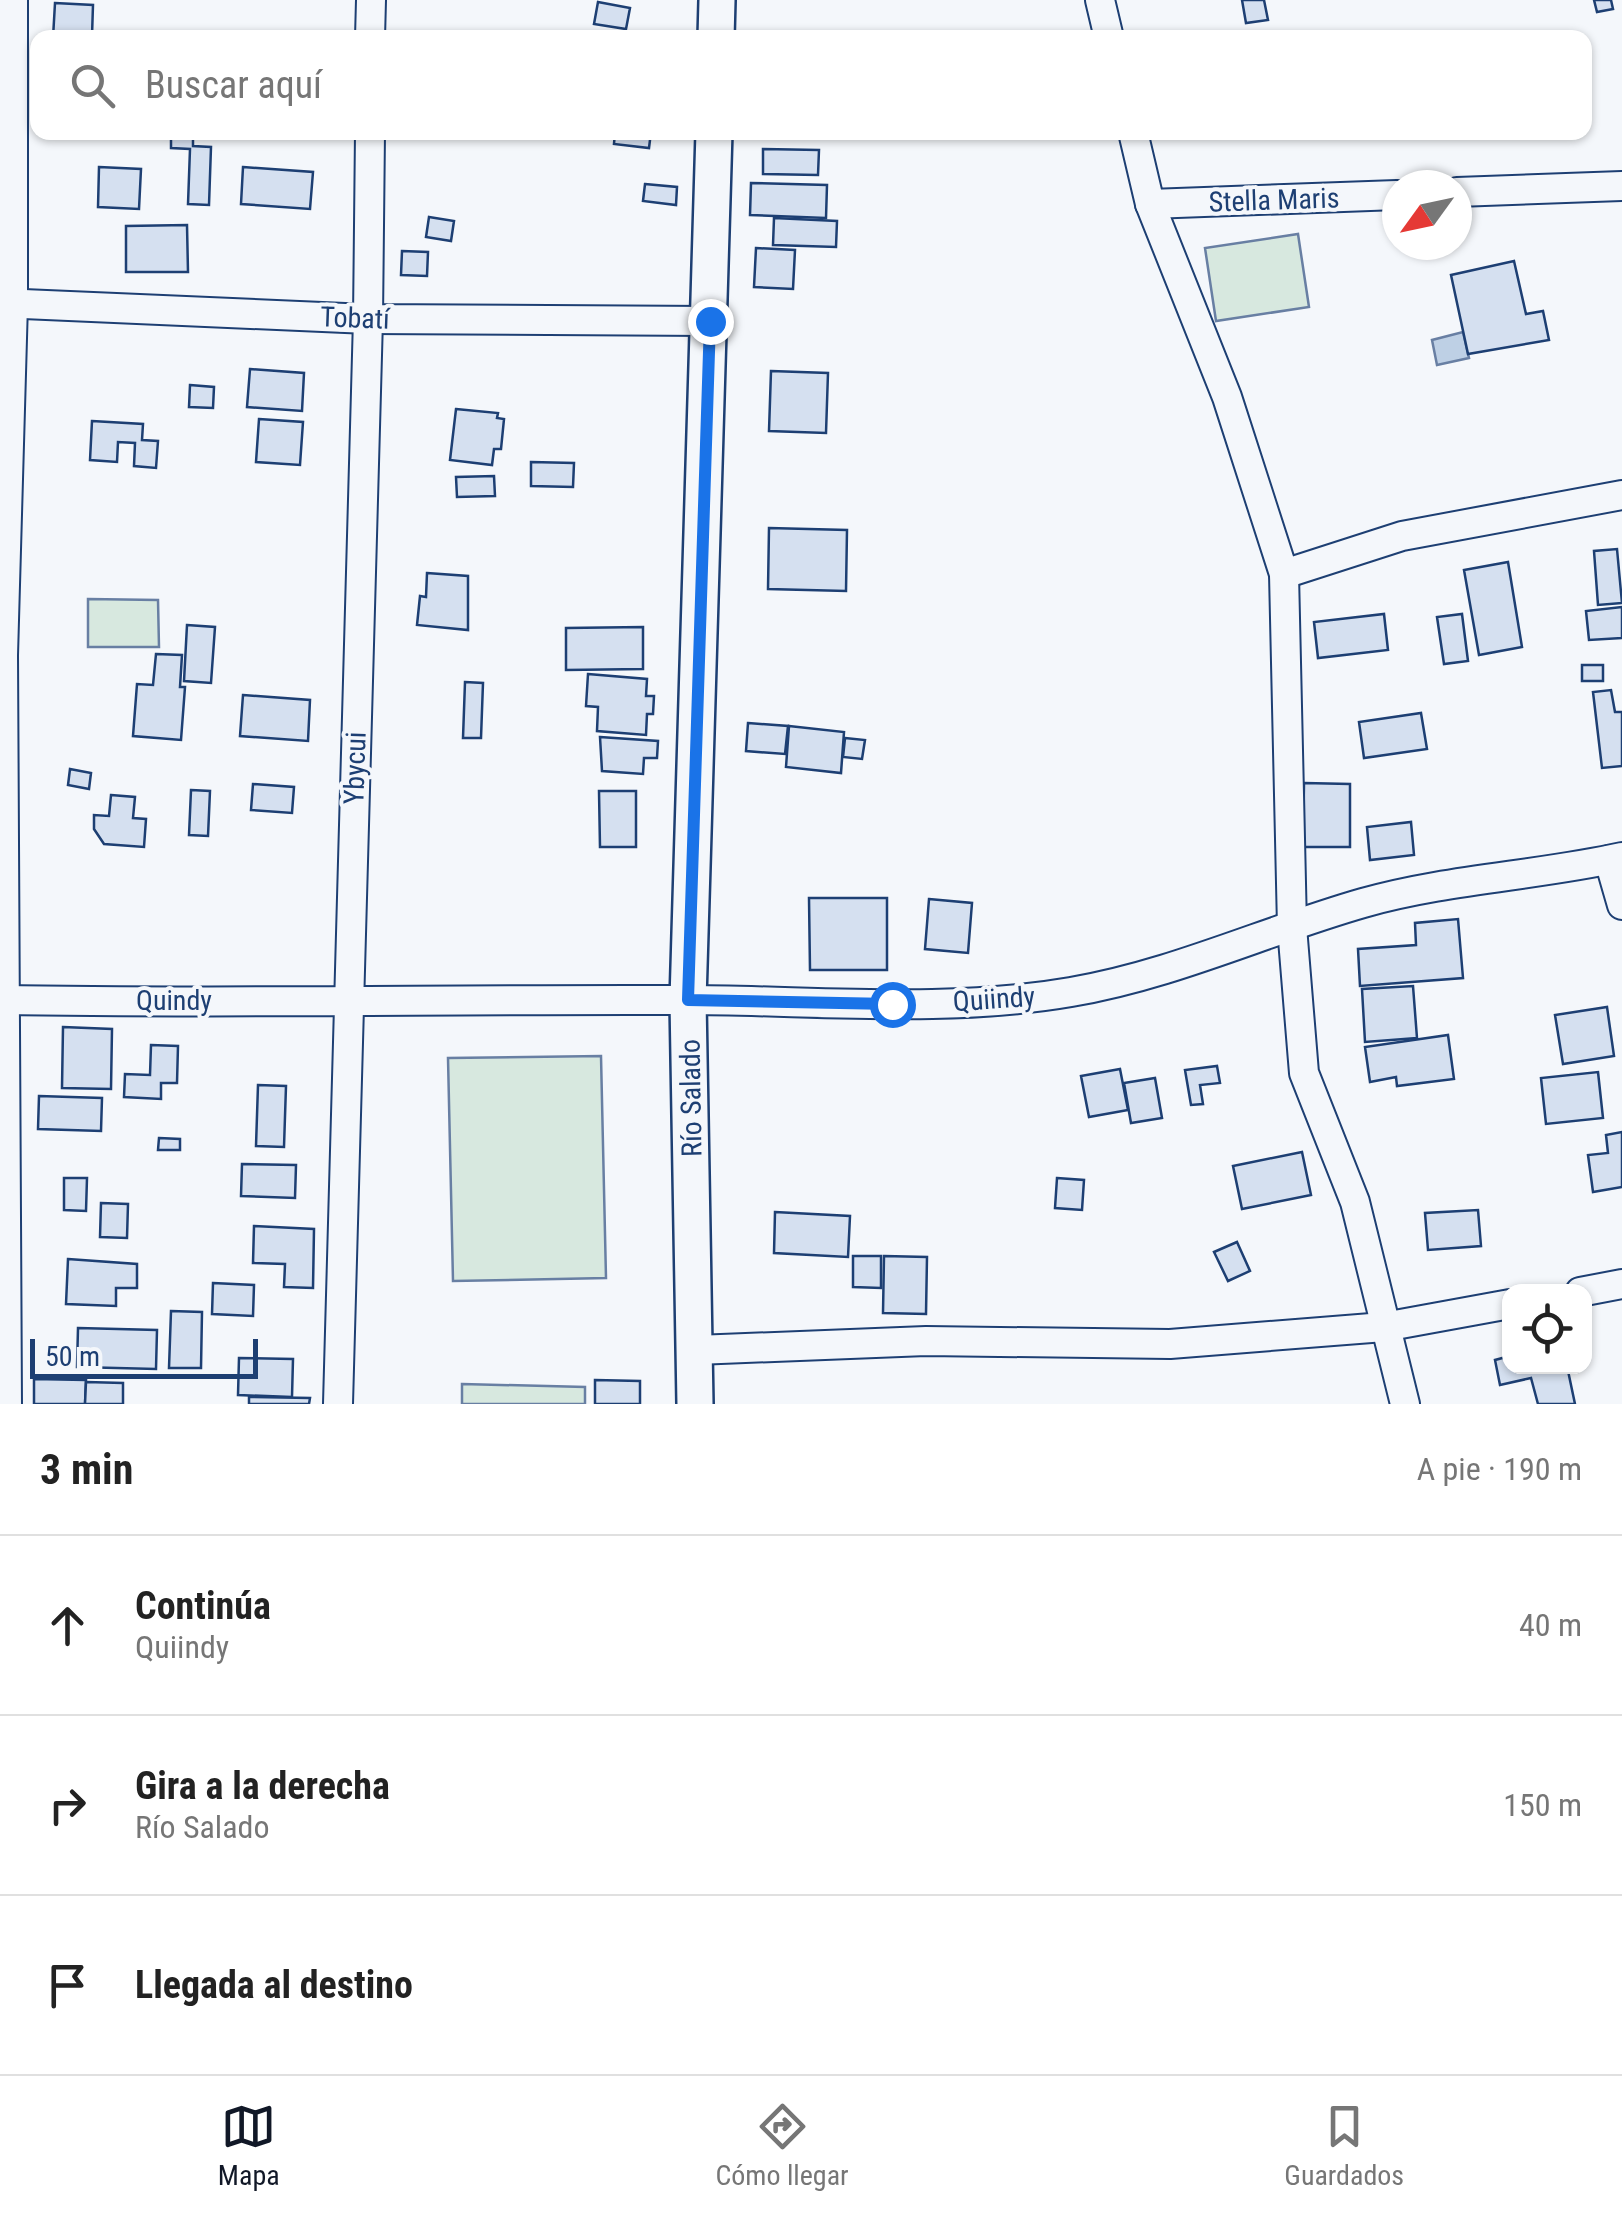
<!DOCTYPE html>
<html lang="es">
<head>
<meta charset="utf-8">
<style>
	body { margin:0; font-family:"Roboto Condensed",sans-serif; background:#f2f2f2; color:#222 }
	.controls { position:absolute; right:30px; bottom:30px; display:grid; overflow:hidden; border-radius:20px; box-shadow:0 2px 8px #0004 }
	.controls button { width:90px; height:90px; display:grid; place-items:center; padding:0; border:0; border-bottom:2px solid #e0e0e0; background:#fff; color:#222; font:50px sans-serif }
	.compass { position:absolute; left:1382px; top:170px; width:90px; height:90px; border-radius:50%; background:#fff; box-shadow:0 2px 8px #0004; rotate:237deg }
	.scale { position:absolute; left:30px; bottom:25px; width:228px; box-sizing:border-box; padding-left:10px; border:5px solid #1d3f73; border-top:0; font-size:28px; line-height:35px; white-space:nowrap; color:#1d3f73; -webkit-text-stroke:8px #f4f7fb; paint-order:stroke }
	.stop { position:absolute; width:30px; height:30px; margin:-22px; border:8px solid #1a73e8; border-radius:50%; background:#fff }
	.stop.end { background:#1a73e8; border-color:#fff; box-shadow:0 2px 10px #0008 }
	.list { margin:0; padding:0; list-style:none }
	h2 { display:flex; justify-content:space-between; align-items:center; height:130px; margin:0; padding:0 40px; font-size:42px }
	h2 small { font-size:32px; font-weight:400; color:#767676 }
	.list li { display:grid; grid-template-columns:65px 1fr auto; gap:30px; align-items:center; box-sizing:border-box; height:180px; padding:0 40px; border-top:2px solid #e0e0e0 }
	.list b { display:block; font-size:38px; white-space:nowrap }
	.list p { margin:0; font-size:32px; white-space:nowrap; color:#767676 }
	.list em { font-size:32px; font-style:normal; color:#767676 }
	.icon { flex:none; width:55px; height:55px; fill:none; stroke:currentColor; stroke-width:2; stroke-linecap:round; stroke-linejoin:round }
	.map { position:relative; flex:none; width:1622px; height:1404px; overflow:hidden }
	.search { position:absolute; background:#fff; box-shadow:0 2px 8px #0004; left:30px; right:30px; top:30px; height:110px; display:flex; align-items:center; gap:25px; box-sizing:border-box; padding:0 35px; border-radius:20px; color:#767676; font-size:38px }
	.sheet { height:670px; background:#fff }
	nav { display:flex; justify-content:space-around; align-items:center; box-sizing:border-box; height:140px; border-top:2px solid #e0e0e0; background:#fff; font-size:28px; color:#767676 }
	nav a { display:grid; justify-items:center; gap:5px }
	nav .on { color:#111827 }
	.map>svg:first-child { display:block }
</style>
</head>
<body>
<div class="map">
<svg width="1622" height="1404" viewBox="0 0 1622 1404">
	<rect width="100%" height="100%" fill="#f4f7fb"/>
	<g fill="#d7e8df" stroke="#687fa3" stroke-width="2.5">
		<polygon points="1298,234 1309,307 1216,321 1205,248"/>
		<polygon points="88,599 158,600 159,647 88,647"/>
		<polygon points="601,1056 606,1278 453,1281 448,1058"/>
		<polygon points="462,1384 585,1387 585,1404 462,1404"/>
	</g>
	<polygon fill="#bed0e5" stroke="#687fa3" stroke-width="2.5" points="1463,332 1469,358 1437,365 1432,340"/>
	<g fill="#d5e0f0" stroke="#1d3f73" stroke-width="2.5">
		<polygon points="1242,0 1264,0 1268,20 1246,23"/>
		<polygon points="1594,0 1611,0 1613,9 1597,12"/>
		<polygon points="598,2 630,8 626,29 594,24"/>
		<polygon points="55,3 93,5 92,36 135,38 53,38"/>
		<polygon points="171,132 193,132 193,146 211,147 209,205 188,204 190,149 171,148"/>
		<polygon points="615,132 651,132 649,148 614,144"/>
		<polygon points="763,149 819,150 818,175 763,174"/>
		<polygon points="99,167 141,169 139,209 98,207"/>
		<polygon points="243,167 313,172 310,209 241,204"/>
		<polygon points="751,183 827,185 826,218 750,215"/>
		<polygon points="645,184 677,187 676,205 643,201"/>
		<polygon points="429,217 454,221 451,241 426,237"/>
		<polygon points="774,218 837,221 836,247 773,245"/>
		<polygon points="187,225 188,272 126,272 126,226"/>
		<polygon points="756,248 795,250 793,289 754,287"/>
		<polygon points="402,251 428,252 427,276 401,275"/>
		<polygon points="1514,261 1526,314 1543,311 1549,340 1468,354 1451,275"/>
		<polygon points="250,369 304,373 302,411 247,407"/>
		<polygon points="771,371 828,373 826,433 769,431"/>
		<polygon points="190,385 214,387 213,408 189,407"/>
		<polygon points="456,409 498,413 497,418 504,419 501,449 494,449 492,465 450,460"/>
		<polygon points="259,419 303,422 300,465 256,462"/>
		<polygon points="92,421 143,424 142,440 158,441 156,468 134,466 135,443 118,442 117,462 90,460"/>
		<polygon points="531,462 574,463 573,487 531,486"/>
		<polygon points="494,476 495,496 457,497 456,477"/>
		<polygon points="769,528 847,530 846,591 768,589"/>
		<polygon points="1617,549 1622,603 1598,605 1594,551"/>
		<polygon points="1508,562 1522,647 1479,655 1464,570"/>
		<polygon points="427,573 468,576 468,630 417,625 420,596 426,597"/>
		<polygon points="1622,607 1622,638 1589,640 1586,611"/>
		<polygon points="1384,614 1388,650 1318,658 1314,622"/>
		<polygon points="1462,614 1468,661 1444,664 1437,617"/>
		<polygon points="187,625 215,627 211,683 184,681"/>
		<polygon points="643,627 643,669 566,670 566,628"/>
		<polygon points="156,654 182,655 180,687 185,687 181,740 133,736 137,684 153,685"/>
		<rect x="1582" y="665" width="21" height="16"/>
		<polygon points="588,674 647,679 646,696 654,696 653,714 647,714 646,735 597,731 598,707 586,706"/>
		<polygon points="465,682 483,683 481,738 463,738"/>
		<polygon points="1611,690 1615,712 1622,712 1622,766 1602,768 1593,692"/>
		<polygon points="243,695 310,700 308,741 240,736"/>
		<polygon points="1421,713 1427,749 1364,758 1359,722"/>
		<polygon points="748,723 788,726 785,754 746,751"/>
		<polygon points="789,726 844,732 841,773 786,767"/>
		<polygon points="600,737 658,741 657,758 644,758 643,774 602,771"/>
		<polygon points="845,738 865,740 862,759 843,757"/>
		<polygon points="70,769 91,773 89,789 68,785"/>
		<polygon points="1304,783 1350,784 1350,847 1303,847"/>
		<polygon points="253,784 294,787 292,813 251,810"/>
		<polygon points="191,790 210,791 208,836 189,835"/>
		<polygon points="599,791 636,791 636,847 600,847"/>
		<polygon points="111,795 135,797 133,818 146,819 144,847 104,844 94,829 94,815 109,816"/>
		<polygon points="1411,822 1414,855 1370,860 1367,827"/>
		<polygon points="809,898 887,898 887,970 810,970"/>
		<polygon points="929,899 972,903 968,953 925,949"/>
		<polygon points="1458,919 1463,978 1360,986 1358,949 1416,945 1415,923"/>
		<polygon points="1413,986 1417,1038 1365,1042 1362,989"/>
		<polygon points="1607,1007 1614,1056 1563,1064 1555,1015"/>
		<polygon points="63,1027 112,1029 111,1089 62,1088"/>
		<polygon points="1448,1035 1454,1079 1397,1086 1396,1077 1370,1082 1365,1047"/>
		<polygon points="151,1045 178,1046 177,1083 161,1083 161,1099 124,1097 125,1074 150,1075"/>
		<polygon points="1217,1066 1220,1083 1200,1085 1203,1104 1191,1105 1185,1070"/>
		<polygon points="1120,1069 1128,1110 1089,1117 1081,1076"/>
		<polygon points="1598,1072 1603,1118 1546,1124 1541,1078"/>
		<polygon points="1155,1078 1162,1118 1131,1123 1124,1083"/>
		<polygon points="258,1085 286,1086 284,1147 256,1146"/>
		<polygon points="39,1096 102,1098 101,1131 38,1129"/>
		<polygon points="1622,1132 1622,1187 1593,1192 1588,1155 1608,1153 1606,1135"/>
		<polygon points="159,1138 180,1139 180,1150 158,1150"/>
		<polygon points="1302,1152 1311,1195 1242,1209 1233,1166"/>
		<polygon points="242,1164 296,1165 295,1198 241,1196"/>
		<polygon points="64,1178 87,1178 86,1211 64,1210"/>
		<polygon points="1057,1178 1084,1180 1082,1210 1055,1208"/>
		<polygon points="101,1203 128,1204 127,1238 100,1237"/>
		<polygon points="1478,1210 1481,1246 1428,1250 1425,1213"/>
		<polygon points="775,1212 850,1216 848,1257 774,1253"/>
		<polygon points="254,1226 314,1229 313,1288 284,1287 285,1264 253,1263"/>
		<polygon points="1237,1242 1250,1271 1228,1281 1214,1252"/>
		<polygon points="853,1256 881,1256 881,1288 853,1287"/>
		<polygon points="884,1256 927,1257 926,1314 883,1313"/>
		<polygon points="68,1259 137,1264 137,1288 116,1288 116,1306 66,1304"/>
		<polygon points="213,1283 254,1285 253,1316 212,1314"/>
		<polygon points="171,1311 202,1312 201,1368 169,1368"/>
		<polygon points="78,1328 157,1330 156,1369 77,1367"/>
		<polygon points="1510,1356 1510,1366 1567,1366 1575,1404 1538,1404 1531,1378 1500,1385 1495,1360"/>
		<polygon points="239,1358 293,1359 292,1397 238,1395"/>
		<polygon points="34,1379 86,1380 85,1404 34,1404"/>
		<polygon points="595,1380 640,1381 640,1404 595,1404"/>
		<polygon points="86,1382 123,1383 123,1404 85,1404"/>
		<polygon points="249,1397 310,1398 309,1404 249,1404"/>
	</g>
	<g fill="none" stroke-linecap="round" stroke-linejoin="round">
		<g stroke="#1d3f73" stroke-width="32">
			<g id="minor">
				<polyline points="1100,0 1109,38"/>
				<polyline points="370,38 371,0"/>
				<polyline points="1133,132 1150,204 1227,397 1284,574 1292,927 1304,1073 1355,1202 1405,1404"/>
				<polyline points="1457,192 1622,186"/>
				<polyline points="1150,204 1397,195"/>
				<polyline points="0,303 368,319 709,321"/>
				<polyline points="1284,574 1402,536 1622,495"/>
				<polyline points="1609,860 1622,905"/>
				<path d="M0,1000c228,4 456,-1 684,0 128,0 260,14 387,-8 101,-17 194,-61 292,-89 85,-24 173,-27 259,-46"/>
				<polyline points="1580,1292 1622,1284"/>
				<polyline points="696,1350 926,1341 1170,1344 1384,1327 1510,1304"/>
				<polyline points="7,1404 3,655 13,303 13,0"/>
				<polyline points="338,1404 368,319 370,132"/>
			</g>
		</g>
		<g stroke="#1d3f73" stroke-width="40">
			<g id="tertiary">
				<polyline points="716,38 717,0"/>
				<polyline points="695,1404 688,1000 714,132"/>
			</g>
		</g>
		<use href="#minor" stroke="#f4f7fb" stroke-width="28"/>
		<use href="#tertiary" stroke="#f4f7fb" stroke-width="35"/>
	</g>
	<g fill="none" stroke-linecap="round" stroke-linejoin="round">
		<polyline stroke="#1a73e8" stroke-width="12" points="710,321 688,1000 892,1004"/>
	</g>
	<g text-anchor="middle" dominant-baseline="central" stroke-width="8" stroke-linejoin="round" paint-order="stroke">
		<g font-size="28" fill="#1d3f73" stroke="#f4f7fb">
			<text transform="translate(1274 200) rotate(-2)">Stella Maris</text>
			<text transform="translate(355 318) rotate(2)">Tobatí</text>
			<text transform="translate(355 768) rotate(-88)">Ybycui</text>
			<text transform="translate(994 999) rotate(-4)">Quiindy</text>
			<text x="174" y="1000">Quindy</text>
			<text transform="translate(691 1098) rotate(-91)">Río Salado</text>
		</g>
	</g>
</svg>
<div class="controls">
<button><svg class="icon" aria-label="locate" viewBox="0 0 24 24"><circle cx="12" cy="12" r="6"/><path d="M12 2v4M12 18v4M2 12h4M18 12h4"/></svg></button>
</div>
<svg class="compass" viewBox="-18 -18 36 36"><path d="M0-13l5 13h-10z" fill="#e53935"/><path d="M0 13l5-13h-10z" fill="#767676"/></svg>
<div class="scale">50 m</div>
<div class="stop" style="left:892px;top:1004px"></div>
<div class="stop end" style="left:710px;top:321px"></div>
<div class="search"><svg class="icon" aria-label="search" viewBox="0 0 24 24"><circle cx="10" cy="10" r="6"/><path d="M15 15l6 6"/></svg>Buscar aquí</div>
</div>
<section class="sheet">
<h2>3 min<small>A pie · 190 m</small></h2>
<ul class="list">
<li><svg class="icon" aria-label="ahead" viewBox="0 0 24 24"><path d="M12 20V5M6 11l6-6 6 6"/></svg><div><b>Continúa</b><p>Quiindy</p></div><em>40 m</em></li>
<li><svg class="icon" aria-label="right" viewBox="0 0 24 24"><path d="M7 20v-9h11M14 6l5 5-5 5"/></svg><div><b>Gira a la derecha</b><p>Río Salado</p></div><em>150 m</em></li>
<li><svg class="icon" aria-label="arrive" viewBox="0 0 24 24"><path d="M6 21V4h12l-3 4 3 4H6"/></svg><div><b>Llegada al destino</b></div></li>
</ul>
</section>
<nav>
<a class="on"><svg class="icon" aria-label="map" viewBox="0 0 24 24"><path d="M3 6l6-2 6 2 6-2v14l-6 2-6-2-6 2zM9 4v14M15 6v14"/></svg>Mapa</a>
<a><svg class="icon" aria-label="directions" viewBox="0 0 24 24"><path d="M12 3l9 9-9 9-9-9zM9 14v-3h6M13 9l2 2-2 2"/></svg>Cómo llegar</a>
<a><svg class="icon" aria-label="saved" viewBox="0 0 24 24"><path d="M7 4h10v16l-5-4-5 4z"/></svg>Guardados</a>
</nav>
</body>
</html>
